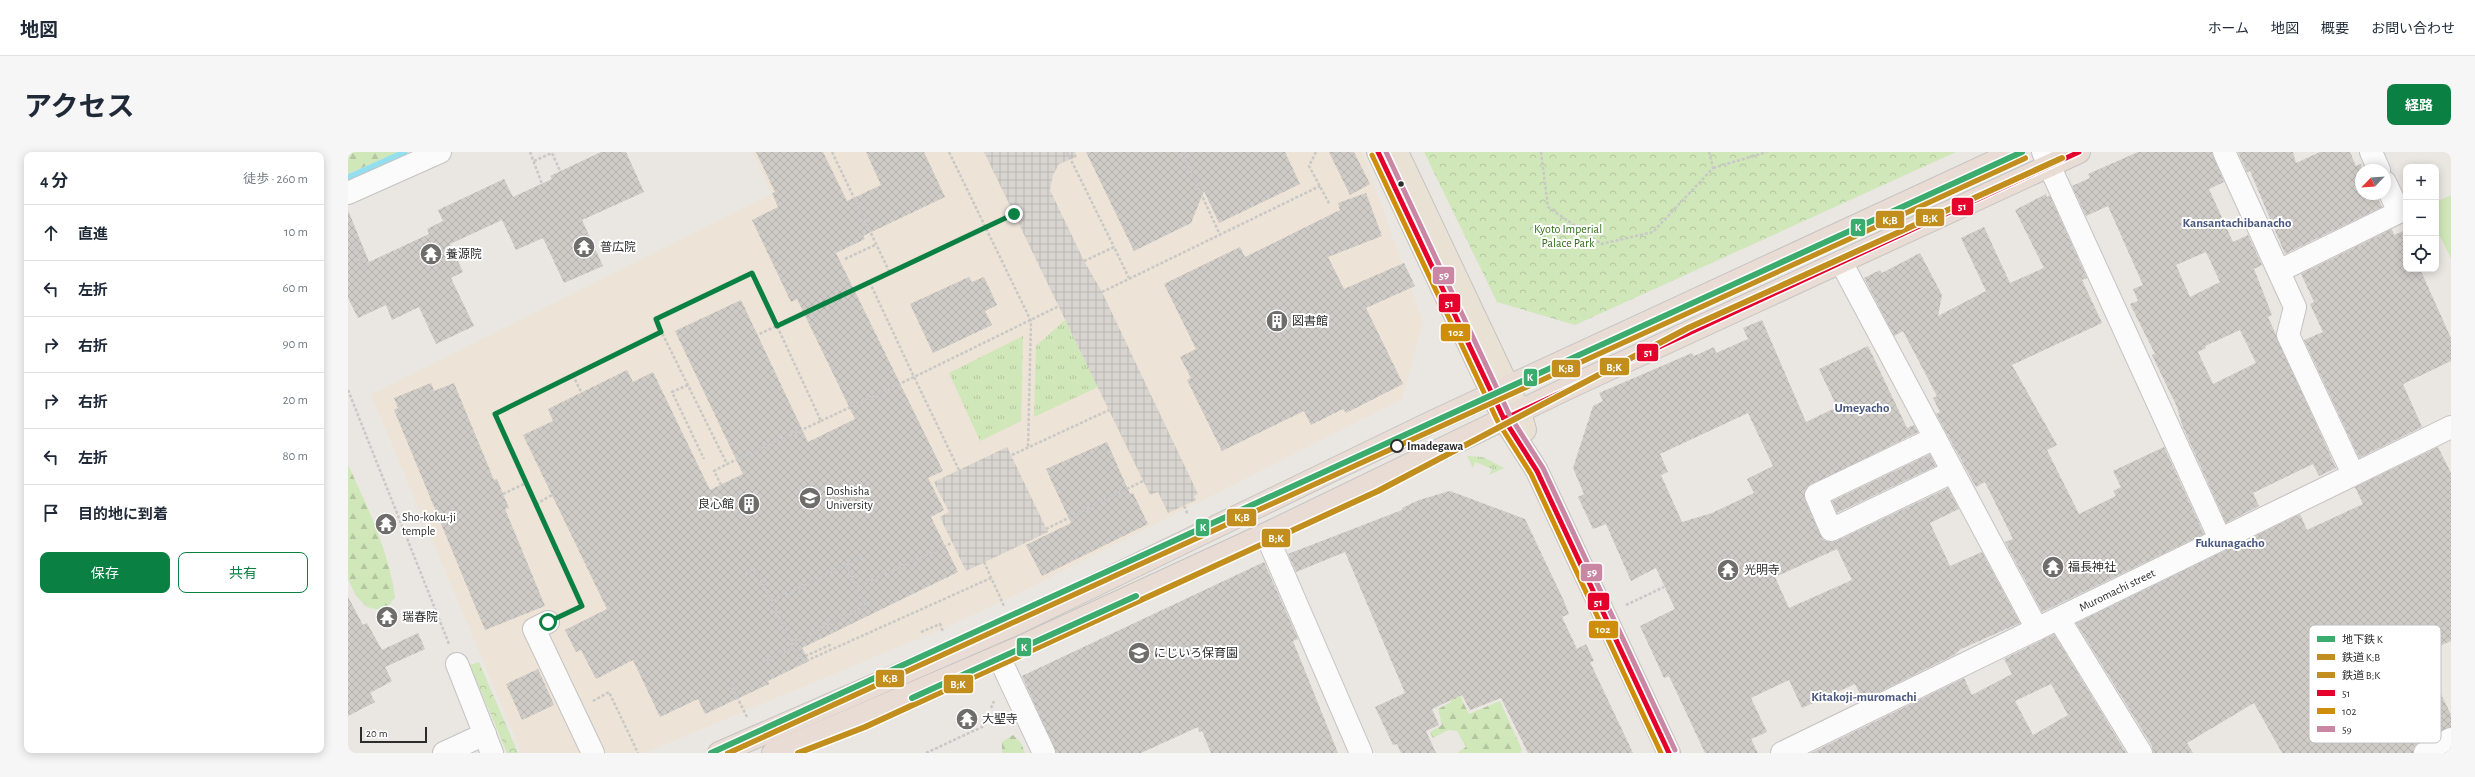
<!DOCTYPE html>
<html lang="ja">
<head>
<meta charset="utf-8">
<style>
	body { margin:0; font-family:"Alegreya Sans","Noto Sans JP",sans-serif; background:#f6f6f7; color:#1f2937 }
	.controls { position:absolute; right:12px; top:12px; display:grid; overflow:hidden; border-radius:8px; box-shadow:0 2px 10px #0003 }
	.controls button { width:36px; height:36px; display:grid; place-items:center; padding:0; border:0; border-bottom:1px solid #e0e1e3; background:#fff; color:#1f2937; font:20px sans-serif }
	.compass { position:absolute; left:2007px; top:12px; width:36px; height:36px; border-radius:50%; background:#fff; box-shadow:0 2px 10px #0003; rotate:245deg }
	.scale { position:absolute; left:12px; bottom:10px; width:67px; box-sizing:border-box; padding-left:4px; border:2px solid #2c2c2c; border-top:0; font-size:11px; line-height:14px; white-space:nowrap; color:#2c2c2c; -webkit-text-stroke:3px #fff; paint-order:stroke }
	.stop { position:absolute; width:12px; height:12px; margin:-9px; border:3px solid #0b8043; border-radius:50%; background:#fff }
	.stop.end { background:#0b8043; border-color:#fff; box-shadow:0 1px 4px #0008 }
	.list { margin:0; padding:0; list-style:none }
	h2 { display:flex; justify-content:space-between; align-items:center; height:52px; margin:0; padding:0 16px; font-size:17px }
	h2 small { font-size:13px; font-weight:400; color:#747a83 }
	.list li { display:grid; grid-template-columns:26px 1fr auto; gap:12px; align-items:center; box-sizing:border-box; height:56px; padding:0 16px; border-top:1px solid #e0e1e3 }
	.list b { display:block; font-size:15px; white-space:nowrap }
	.list em { font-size:13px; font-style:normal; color:#747a83 }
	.actions { display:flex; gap:8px; padding:12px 16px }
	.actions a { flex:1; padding:9px 0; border:1px solid #0b8043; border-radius:8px; text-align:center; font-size:14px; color:#0b8043 }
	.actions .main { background:#0b8043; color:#fff }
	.icon { flex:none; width:22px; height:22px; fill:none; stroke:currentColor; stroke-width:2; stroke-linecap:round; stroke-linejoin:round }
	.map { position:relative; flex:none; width:2103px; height:601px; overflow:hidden; border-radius:8px }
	header { display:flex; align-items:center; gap:24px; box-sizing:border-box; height:56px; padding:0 20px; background:#fff; border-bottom:1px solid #e0e1e3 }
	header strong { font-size:19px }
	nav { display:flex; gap:22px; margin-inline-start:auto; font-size:14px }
	.intro { display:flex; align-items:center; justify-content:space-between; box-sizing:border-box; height:96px; padding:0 24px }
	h1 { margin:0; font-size:28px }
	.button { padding:10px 18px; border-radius:8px; background:#0b8043; color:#fff; font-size:14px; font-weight:700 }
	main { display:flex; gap:24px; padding:0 24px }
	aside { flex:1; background:#fff; border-radius:8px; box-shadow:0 2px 10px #0003 }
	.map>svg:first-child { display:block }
</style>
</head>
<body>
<header>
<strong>地図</strong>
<nav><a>ホーム</a><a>地図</a><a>概要</a><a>お問い合わせ</a></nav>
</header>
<div class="intro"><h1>アクセス</h1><a class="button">経路</a></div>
<main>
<aside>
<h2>4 分<small>徒歩 · 260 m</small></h2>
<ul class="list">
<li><svg class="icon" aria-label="ahead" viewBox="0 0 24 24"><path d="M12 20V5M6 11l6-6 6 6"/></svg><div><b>直進</b></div><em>10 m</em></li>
<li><svg class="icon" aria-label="left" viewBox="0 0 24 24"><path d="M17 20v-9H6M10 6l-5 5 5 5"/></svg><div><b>左折</b></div><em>60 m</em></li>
<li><svg class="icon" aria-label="right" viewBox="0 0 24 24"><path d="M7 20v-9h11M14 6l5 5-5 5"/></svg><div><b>右折</b></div><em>90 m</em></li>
<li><svg class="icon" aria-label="right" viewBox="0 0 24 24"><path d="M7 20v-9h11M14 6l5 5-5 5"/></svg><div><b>右折</b></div><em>20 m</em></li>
<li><svg class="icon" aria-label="left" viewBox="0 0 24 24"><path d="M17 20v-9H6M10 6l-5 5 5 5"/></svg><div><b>左折</b></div><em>80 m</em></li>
<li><svg class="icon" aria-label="arrive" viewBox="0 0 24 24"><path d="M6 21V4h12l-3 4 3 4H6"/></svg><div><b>目的地に到着</b></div></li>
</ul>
<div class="actions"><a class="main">保存</a><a>共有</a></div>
</aside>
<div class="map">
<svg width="2103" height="601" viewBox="0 0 2103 601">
	<defs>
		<pattern id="grass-tufts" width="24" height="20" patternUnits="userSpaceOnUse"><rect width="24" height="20" fill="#d0e7b9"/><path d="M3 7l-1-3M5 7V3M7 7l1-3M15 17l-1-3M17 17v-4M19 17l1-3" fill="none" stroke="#b3c69f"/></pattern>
		<pattern id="forest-firs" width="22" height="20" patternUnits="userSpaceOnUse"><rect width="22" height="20" fill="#d0e7b9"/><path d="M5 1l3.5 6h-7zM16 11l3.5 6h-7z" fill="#b3c69f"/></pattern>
		<pattern id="park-crowns" width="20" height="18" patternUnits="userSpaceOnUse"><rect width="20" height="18" fill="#d0e7b9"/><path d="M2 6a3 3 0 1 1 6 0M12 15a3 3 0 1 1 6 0" fill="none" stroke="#b3c69f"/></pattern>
		<pattern id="plaza-grid" width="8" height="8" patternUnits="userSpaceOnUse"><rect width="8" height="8" fill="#d8d4d0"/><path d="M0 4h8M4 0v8" fill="none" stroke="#bab6b3"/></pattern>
		<pattern id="building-cross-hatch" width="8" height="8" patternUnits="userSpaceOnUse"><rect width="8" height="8" fill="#cfccc8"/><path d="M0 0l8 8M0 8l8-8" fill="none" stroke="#b2afac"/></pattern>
	</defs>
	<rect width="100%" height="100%" fill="#eae6e2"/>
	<polygon fill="#ede3d6" points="404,0 1014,0 1075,170 1054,247 661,446 600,474 296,601 174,601 23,243 424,42"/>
	<g fill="url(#grass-tufts)">
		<polygon points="717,168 750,235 686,265 688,194"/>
		<polygon points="675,184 673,269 632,289 601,221"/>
		<polygon points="1119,304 1135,305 1156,316 1141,323 1144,317 1127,310 1125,316"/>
	</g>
	<g fill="url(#forest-firs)">
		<polygon points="0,0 50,0 0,22"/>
		<path d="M0,313c19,40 41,88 47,132l-10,14 -18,-4 -11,-11 -8,-17z"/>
		<polygon points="1094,528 1113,542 1114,548 1121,562 1152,549 1174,598 1172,601 1109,601 1118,595 1109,579 1100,578 1085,586 1082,580 1094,573 1090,557 1103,550"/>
		<polygon points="665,583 673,591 677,601 654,601 654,590"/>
	</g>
	<g fill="url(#park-crowns)">
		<polygon points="1076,0 1608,0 1227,173 1149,150"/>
		<polygon points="131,510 170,601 159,601 122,513"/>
	</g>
	<polygon fill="#d0e7b9" points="2103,43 2103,107 2088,76 2088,50"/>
	<g fill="url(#plaza-grid)">
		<polygon points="636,0 727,0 729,5 711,12 705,23 702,38 736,109 754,140 850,342 846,344 848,348 820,361 810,340 802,343"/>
		<polygon points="659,295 700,380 618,419 592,365 601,360 586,330"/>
	</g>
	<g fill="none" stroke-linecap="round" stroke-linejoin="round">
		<polyline stroke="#92e0ef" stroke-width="7" points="0,26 56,1"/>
	</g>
	<g fill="url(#building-cross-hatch)" fill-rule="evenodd">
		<polygon points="253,0 278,0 296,40 234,68 255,114 216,131 195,86 168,98 154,68 102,92 115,120 103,126 126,174 88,192 71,155 44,168 38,153 10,166 0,146 0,58 21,110 81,82 79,77 95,69 90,58 156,27 165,45 204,27 202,24"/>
		<polygon points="408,0 475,0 499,49 533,33 518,0 576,0 597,45 515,84 517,87 488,101 595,319 580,326 596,358 583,365 610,420 454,496 461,509 420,529 421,532 357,562 350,547 312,565 285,508 248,527 233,498 228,500 217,478 259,457 175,283 205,269 200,257 279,218 285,230 305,220 362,338 395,322 327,179 393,148 460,290 507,267 449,147 443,150 404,68 430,55 424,41 427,40"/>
		<polygon points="738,0 937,0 952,32 871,71 856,39 843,71 786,99"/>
		<polygon points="981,0 1006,0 1022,32 1002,43"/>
		<path d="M1790,0h74l12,30 -15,7 24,53 15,-7 14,30 -8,4 18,46 -4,2 68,151 -17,8 -6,-12 -60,29 6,13 -33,17 -44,-98 -5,-18 -25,-52 3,-1 -25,-50 8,-3 -5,-12 10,-4 -35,-79 -22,10 -14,-30 18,-8 -2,-4zM1858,100l14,30 -30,15 -14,-32zM1892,178l16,33 -43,21 -15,-32 8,-4 -1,-2z"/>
		<polygon points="1890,0 1945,0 1948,11 1972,0 2002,0 2008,14 2013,12 2013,42 2028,42 2034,55 1937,102 1902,19 1899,20"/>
		<polygon points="1018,41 1034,84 980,105 996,137 1056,111 1067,134 1018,156 1055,232 998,261 995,257 963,273 956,259 874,299 839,228 843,226 832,205 848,197 816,132 892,95 897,105 992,58 990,51"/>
		<polygon points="1698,42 1699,45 1702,44 1739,126 1734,128 1754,171 1664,213 1709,293 1699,298 1731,362 1768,344 1765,339 1773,335 1765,319 1816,295 1856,382 1694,460 1657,390 1665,387 1637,330 1628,335 1588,262 1592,260 1585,246 1589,244 1555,179 1546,184 1516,126 1532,118 1534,121 1572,101 1594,143 1590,164 1638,139 1613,86 1636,75 1662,131 1696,116 1667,58"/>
		<polygon points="2044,77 2046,83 2055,79 2058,86 2058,117 2072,117 2103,186 2103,209 2055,232 2074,275 2011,306 1956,188 1975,180 1962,152 1966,150 1953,122"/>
		<polygon points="621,125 624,130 636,125 649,153 637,159 644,173 585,201 562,152"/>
		<path d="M1414,168l44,102 31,-15 -18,-38 49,-23 39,82 7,-3 4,7 -112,56 -1,12 18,40 6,2 7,-1 112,-53 11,21 -29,14 20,43 32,-14 38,71 -59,26 -7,6 -91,45 -8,-16 -53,24 -13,-28 -38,18 16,34 -16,7 7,14h-53l-36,-77 -5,2 -24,-52 35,-17 -19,-41 -25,13 -25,-57 -13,5 -15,-32 6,-3 -11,-26 20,-62 10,-5 -4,-8 93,-40 2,3 20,-9 2,6 32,-14 -5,-11zM1400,261l25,53 -26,13 7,14 -42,20 -30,9 -21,-47 7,-3 -8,-18zM1489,397l15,31 -63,28 -14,-31z"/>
		<polygon points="83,231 86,239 106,231 146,328 149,327 155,342 161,356 157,357 197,454 137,478 46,258 50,256 46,246"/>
		<polygon points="759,290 782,342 785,341 800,372 694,424 678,393 723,371 698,317"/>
		<polygon points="2090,295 2103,321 2103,489 2074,502 2103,563 2103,575 2071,590 2066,595 2065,601 1934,601 1906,551 1839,591 1845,601 1805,601 1804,594 1728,471 1952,362 1959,378 2015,352 2007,335"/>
		<polygon points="1582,302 1588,314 1489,361 1484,349"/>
		<polygon points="1102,339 1177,367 1215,447 1221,462 1214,465 1229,497 1238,492 1246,509 1242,510 1285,601 1180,601 1153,546 1122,558 1114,543 1084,557 1091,573 1078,579 1088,601 1053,601 1049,592 1045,593 1027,555 1057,541 997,400 948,420 940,402 1054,358 1054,356 1071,348"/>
		<polygon points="916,410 950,487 945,489 990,601 863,601 854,579 851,580 850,575 793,601 708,601 674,524"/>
		<polygon points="0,445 15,473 19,471 34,498 70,481 77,497 37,515 44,529 22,541 27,550 0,564"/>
		<path d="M1706,482l72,119h-315l153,-75 8,17 40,-21 -8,-15zM1703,532l17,31 -35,20 -18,-34z"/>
		<polygon points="190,517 206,553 174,568 158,532"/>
	</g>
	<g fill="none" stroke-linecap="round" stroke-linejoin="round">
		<g stroke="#c4c3c3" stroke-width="24">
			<g id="minor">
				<polyline points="1695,0 1872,387"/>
				<polyline points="1876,0 1947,155 1940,183 2005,322"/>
				<polyline points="2023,0 2031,18"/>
				<polyline points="0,41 92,0"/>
				<polyline points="1493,110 1689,477"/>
				<polyline points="1931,119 2051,60 2037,30"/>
				<polyline points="1587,286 1468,343 1483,378 1604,320"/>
				<polyline points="918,382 1013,601"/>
				<polyline points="1711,467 1793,601"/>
				<polyline points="200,470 186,477 245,601"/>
				<polyline points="651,505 696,601"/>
				<polyline points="109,512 144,601"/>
				<polyline points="96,601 137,582"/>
				<polyline points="1434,601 2103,275"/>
				<polyline points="2077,601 2103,587"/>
			</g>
		</g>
		<g stroke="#c6c4c2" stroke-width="24">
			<g id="major">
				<polyline points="1030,0 1156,267 1189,319 1321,601"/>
				<polyline points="1049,0 1172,260 1177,278"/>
			</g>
		</g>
		<g stroke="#c6c4c2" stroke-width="24">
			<g id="highway">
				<polyline points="371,601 665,473 1084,270 1667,0"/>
				<polyline points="425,601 675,494 918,382 1222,235 1731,0"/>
			</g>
		</g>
		<g stroke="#c8c8c7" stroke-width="2.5" stroke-dasharray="3 2" stroke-linecap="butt">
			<polyline points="182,0 194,32"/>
			<polyline points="484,0 542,121 522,131"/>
			<polyline points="601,0 683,169 680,296"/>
			<polyline points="719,0 766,95"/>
			<polyline points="834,0 872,83"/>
			<polyline points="968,0 961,14 982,53"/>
			<polyline points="1193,0 1200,55 1253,92 1305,80 1365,16 1361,0"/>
			<polyline points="186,9 204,1 212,19"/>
			<polyline points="1365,16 1419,0"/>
			<polyline points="5,92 16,117"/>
			<polyline points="497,107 529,92"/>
			<polyline points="736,109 766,95 781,126"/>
			<polyline points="542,121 666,62"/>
			<polyline points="754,140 972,34"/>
			<polyline points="313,179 307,167 403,121 429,174 409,183"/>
			<polyline points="225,223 233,240"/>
			<polyline points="340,233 324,240 356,307"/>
			<polyline points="0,238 101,492"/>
			<polyline points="664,303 761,258"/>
			<polyline points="611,318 566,225 711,154"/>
			<polyline points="373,333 366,319 379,312"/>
			<polyline points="155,342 178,331"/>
			<polyline points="188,352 204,343"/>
			<polyline points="836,354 840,363"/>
			<polyline points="698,377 795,329"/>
			<polyline points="636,410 656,454"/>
			<polyline points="498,413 515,405"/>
			<polyline points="396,423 408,417 451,507 484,492"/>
			<polyline points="509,435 604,391"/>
			<polyline points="423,449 498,413 518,454 443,491"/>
			<polyline points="1278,453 1316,435"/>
			<polyline points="220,461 234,454 147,262 313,179 379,312 473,269 429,174 522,131 566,225 473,269"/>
			<polyline points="573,480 592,472 595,480"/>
			<polyline points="418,509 445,495"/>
			<polyline points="449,513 643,426"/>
			<polyline points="382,531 399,565"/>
			<polyline points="245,549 261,540 290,601"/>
			<polyline points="643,556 646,549"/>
			<polyline points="578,601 636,574 637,571"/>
		</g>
		<use href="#minor" stroke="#fcfbfb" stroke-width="22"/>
		<use href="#major" stroke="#e8e1d4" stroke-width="22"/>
		<use href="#highway" stroke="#e9dcd4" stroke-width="22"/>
		<g stroke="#fff" stroke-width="8">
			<g id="bus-1">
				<polyline points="1030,0 1156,267 1189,319 1321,601"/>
				<polyline points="1156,267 1731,0"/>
			</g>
		</g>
		<g stroke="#fff" stroke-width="8">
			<polyline id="bus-2" points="1024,3 1150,270 1183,322 1313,601"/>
		</g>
		<g stroke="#fff" stroke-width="8">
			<polyline id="bus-3" points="1038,0 1162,264 1195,316 1327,598"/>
		</g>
		<use href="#bus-1" stroke="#e4002b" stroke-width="5"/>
		<use href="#bus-2" stroke="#ce8e09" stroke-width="5"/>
		<use href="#bus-3" stroke="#ca87a4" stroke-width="5"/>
		<g stroke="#fff" stroke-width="9">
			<polyline id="rail-1" points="380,601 1677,6"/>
		</g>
		<g stroke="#fff" stroke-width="9">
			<polyline id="rail-2" points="450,601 517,575 1030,339 1340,176 1714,6"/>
		</g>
		<use href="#rail-1" stroke="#c28e1e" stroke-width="6"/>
		<use href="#rail-2" stroke="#c28e1e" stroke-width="6"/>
		<g stroke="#fff" stroke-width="9">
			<g id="metro-1">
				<polyline points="564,546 788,444"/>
				<polyline points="363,601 1674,0"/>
			</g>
		</g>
		<use href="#metro-1" stroke="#3bac6e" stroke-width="6"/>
	</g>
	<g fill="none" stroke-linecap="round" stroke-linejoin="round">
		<polyline stroke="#0b8043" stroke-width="5" points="200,470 234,454 147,262 313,180 308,167 404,121 429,174 666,62"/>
	</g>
	<defs>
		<g id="temple-disc" transform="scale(1.15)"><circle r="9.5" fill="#6e6d6c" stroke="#fff"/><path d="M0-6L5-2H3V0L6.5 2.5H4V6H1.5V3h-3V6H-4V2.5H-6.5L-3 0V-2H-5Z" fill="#fff"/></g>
		<g id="building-disc" transform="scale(1.15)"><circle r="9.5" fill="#6e6d6c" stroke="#fff"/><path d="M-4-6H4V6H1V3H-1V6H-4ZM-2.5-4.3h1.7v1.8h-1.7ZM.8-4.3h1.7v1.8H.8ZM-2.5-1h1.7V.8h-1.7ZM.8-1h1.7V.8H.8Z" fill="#fff"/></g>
		<g id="university-disc" transform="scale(1.15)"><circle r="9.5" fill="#6e6d6c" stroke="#fff"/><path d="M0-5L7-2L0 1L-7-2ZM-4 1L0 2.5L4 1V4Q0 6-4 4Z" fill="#fff"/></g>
		<g id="school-disc" transform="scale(1.15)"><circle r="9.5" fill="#6e6d6c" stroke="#fff"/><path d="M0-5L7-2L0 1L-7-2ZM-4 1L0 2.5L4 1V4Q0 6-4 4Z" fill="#fff"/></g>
	</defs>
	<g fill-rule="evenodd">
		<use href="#temple-disc" x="236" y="95"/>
		<use href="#temple-disc" x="83" y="102"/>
		<use href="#building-disc" x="929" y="169"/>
		<use href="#university-disc" x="462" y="346"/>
		<use href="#building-disc" x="401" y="352"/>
		<use href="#temple-disc" x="38" y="372"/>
		<use href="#temple-disc" x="1705" y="415"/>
		<use href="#temple-disc" x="1380" y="418"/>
		<use href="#temple-disc" x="39" y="465"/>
		<use href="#school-disc" x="791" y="501"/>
		<use href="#temple-disc" x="619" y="567"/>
	</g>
	<circle fill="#2c2c2c" stroke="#fff" stroke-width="1.5" cx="1053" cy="32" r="3.5"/>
	<circle fill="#fff" stroke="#2c2c2c" stroke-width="2" cx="1049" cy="294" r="6"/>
	<g text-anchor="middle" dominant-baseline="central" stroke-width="4" stroke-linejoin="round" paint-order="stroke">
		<g font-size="12" fill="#316e17" stroke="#fff">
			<text x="1220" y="77">Kyoto Imperial<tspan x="1220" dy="14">Palace Park</tspan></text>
		</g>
		<g font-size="12" fill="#2c2c2c" stroke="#fff" text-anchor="start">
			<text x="252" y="95">普広院</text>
			<text x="98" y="102">養源院</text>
			<text x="944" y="169">図書館</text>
			<text x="478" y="339">Doshisha<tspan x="478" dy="14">University</tspan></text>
			<text x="386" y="352" text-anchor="end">良心館</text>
			<text x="54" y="365">Sho-koku-ji<tspan x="54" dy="14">temple</tspan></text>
			<text x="1720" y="415">福長神社</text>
			<text x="1396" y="418">光明寺</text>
			<text x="54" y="465">瑞春院</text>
			<text x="806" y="501">にじいろ保育園</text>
			<text x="634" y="567">大聖寺</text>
		</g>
		<g font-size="12" font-weight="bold" fill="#2c2c2c" stroke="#fff" text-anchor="start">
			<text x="1059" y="294">Imadegawa</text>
		</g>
		<g font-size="12" fill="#2c2c2c" stroke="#fff">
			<text transform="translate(1769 438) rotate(-26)">Muromachi street</text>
		</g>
		<g font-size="13" font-weight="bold" fill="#4a5880" stroke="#fff">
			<text x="1889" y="71">Kansantachibanacho</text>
			<text x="1514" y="256">Umeyacho</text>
			<text x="1882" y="391">Fukunagacho</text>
			<text x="1516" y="545">Kitakoji-muromachi</text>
		</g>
	</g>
	<rect x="1961" y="473" width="132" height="118" rx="6" fill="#fff" stroke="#c0c0c0" stroke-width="1"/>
	<rect x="1969" y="484" width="18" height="6" fill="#3bac6e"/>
	<rect x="1969" y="502" width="18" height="6" fill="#c28e1e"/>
	<rect x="1969" y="520" width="18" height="6" fill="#c28e1e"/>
	<rect x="1969" y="538" width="18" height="6" fill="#e4002b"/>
	<rect x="1969" y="556" width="18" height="6" fill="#ce8e09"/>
	<rect x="1969" y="574" width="18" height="6" fill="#ca87a4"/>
	<g font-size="11" fill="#2c2c2c">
		<text x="1994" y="491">地下鉄 K</text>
		<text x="1994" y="509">鉄道 K;B</text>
		<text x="1994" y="527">鉄道 B;K</text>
		<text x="1994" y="545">51</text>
		<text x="1994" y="563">102</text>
		<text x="1994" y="581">59</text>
	</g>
	<g stroke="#fff" stroke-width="1.5">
		<rect x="1603" y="45" width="23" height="19" rx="4" fill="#e4002b"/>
		<rect x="1567" y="56" width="30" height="19" rx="4" fill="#c28e1e"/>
		<rect x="1527" y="58" width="30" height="19" rx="4" fill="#c28e1e"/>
		<rect x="1502" y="66" width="16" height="19" rx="4" fill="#3bac6e"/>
		<rect x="1084" y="114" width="23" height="19" rx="4" fill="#ca87a4"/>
		<rect x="1090" y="141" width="23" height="20" rx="4" fill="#e4002b"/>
		<rect x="1092" y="171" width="31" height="19" rx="4" fill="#ce8e09"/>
		<rect x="1288" y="191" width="23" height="19" rx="4" fill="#e4002b"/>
		<rect x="1251" y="205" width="31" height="19" rx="4" fill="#c28e1e"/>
		<rect x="1203" y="207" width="30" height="19" rx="4" fill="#c28e1e"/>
		<rect x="1175" y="216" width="15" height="19" rx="4" fill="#3bac6e"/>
		<rect x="878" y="356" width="31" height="19" rx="4" fill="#c28e1e"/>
		<rect x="847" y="366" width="15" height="19" rx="4" fill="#3bac6e"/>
		<rect x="913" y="376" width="30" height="20" rx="4" fill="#c28e1e"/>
		<rect x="1232" y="411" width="23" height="19" rx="4" fill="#ca87a4"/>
		<rect x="1239" y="440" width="23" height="19" rx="4" fill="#e4002b"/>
		<rect x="1240" y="468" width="31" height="19" rx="4" fill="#ce8e09"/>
		<rect x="668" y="485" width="16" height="20" rx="4" fill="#3bac6e"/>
		<rect x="527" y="517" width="30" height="19" rx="4" fill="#c28e1e"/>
		<rect x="595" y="522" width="31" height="20" rx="4" fill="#c28e1e"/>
	</g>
	<g font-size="11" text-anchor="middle" font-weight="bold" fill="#fff">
		<text x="1614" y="58">51</text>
		<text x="1582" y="70">B;K</text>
		<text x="1542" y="72">K;B</text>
		<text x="1510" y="79">K</text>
		<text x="1096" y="127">59</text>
		<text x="1101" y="155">51</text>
		<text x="1108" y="184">102</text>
		<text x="1300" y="204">51</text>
		<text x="1266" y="219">B;K</text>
		<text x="1218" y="220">K;B</text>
		<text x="1182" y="229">K</text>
		<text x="894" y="369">K;B</text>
		<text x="855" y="379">K</text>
		<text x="928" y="390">B;K</text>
		<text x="1244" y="424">59</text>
		<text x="1250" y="454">51</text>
		<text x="1255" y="481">102</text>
		<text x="676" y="499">K</text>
		<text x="542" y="530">K;B</text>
		<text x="610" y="536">B;K</text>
	</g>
</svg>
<div class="controls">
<button>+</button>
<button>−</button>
<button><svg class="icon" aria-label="locate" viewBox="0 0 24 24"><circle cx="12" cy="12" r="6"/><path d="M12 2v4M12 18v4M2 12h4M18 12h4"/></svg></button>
</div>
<svg class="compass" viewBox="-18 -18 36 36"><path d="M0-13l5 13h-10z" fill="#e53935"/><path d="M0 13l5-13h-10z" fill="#747a83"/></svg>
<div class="scale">20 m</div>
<div class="stop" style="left:200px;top:470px"></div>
<div class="stop end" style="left:666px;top:62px"></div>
</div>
</main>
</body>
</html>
